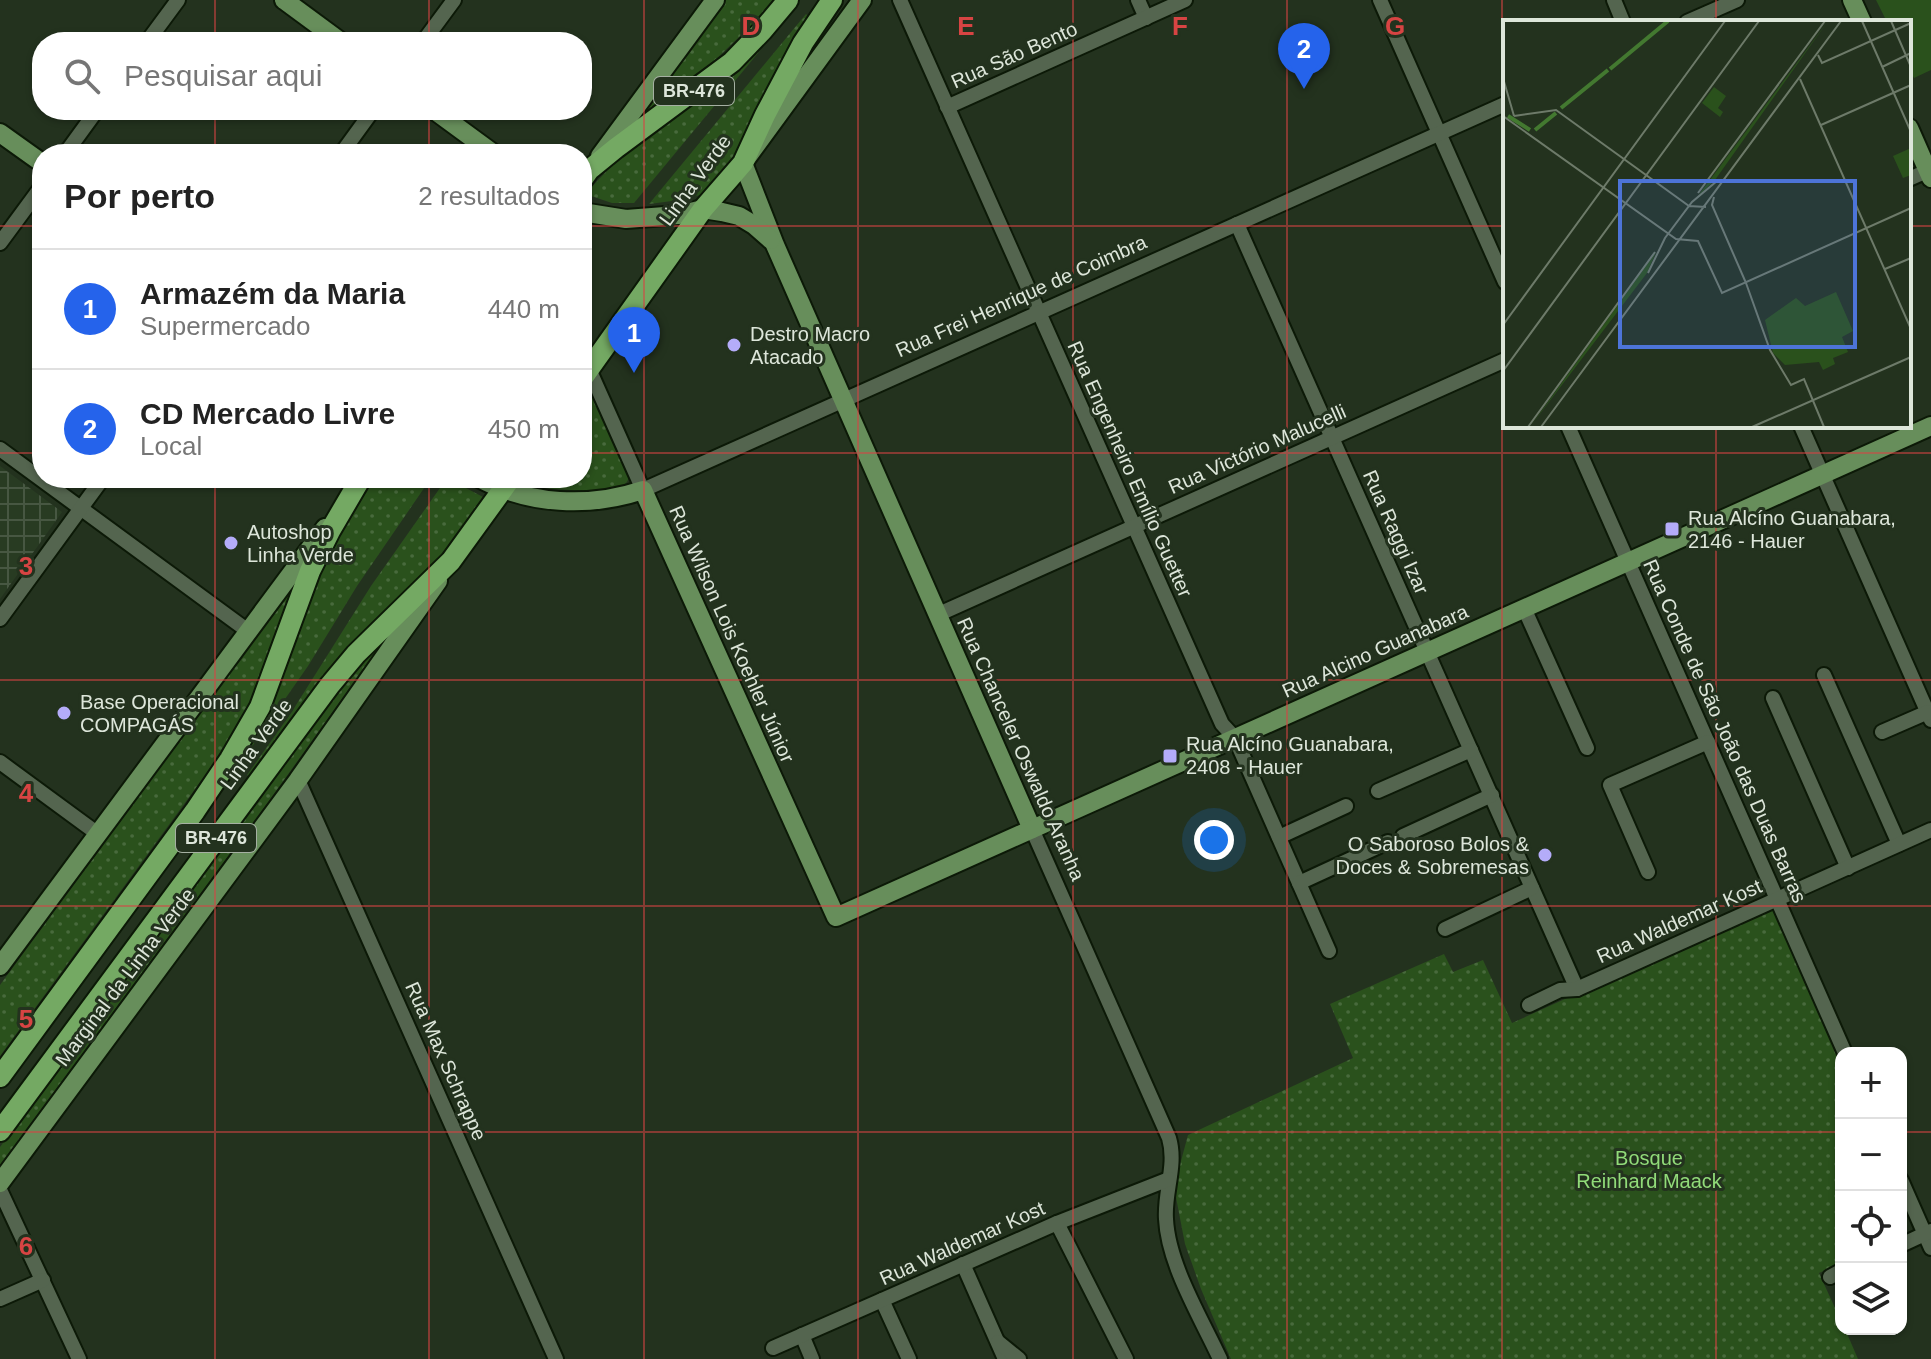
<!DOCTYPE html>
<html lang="pt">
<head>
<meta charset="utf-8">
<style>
	body { margin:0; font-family:Helvetica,sans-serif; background:#f2f2f2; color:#222 }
	.controls { position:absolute; right:24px; bottom:24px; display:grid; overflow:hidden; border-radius:16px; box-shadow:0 2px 6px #0004 }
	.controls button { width:72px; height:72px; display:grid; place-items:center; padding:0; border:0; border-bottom:2px solid #e0e0e0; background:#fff; color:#222; font:40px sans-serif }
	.you { position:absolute; left:1214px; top:840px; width:28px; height:28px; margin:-20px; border:6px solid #fff; border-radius:50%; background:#1a73e8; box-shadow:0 0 0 12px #1a73e833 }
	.badge { display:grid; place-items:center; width:52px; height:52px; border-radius:50%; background:#2563eb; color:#fff; font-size:26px; font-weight:700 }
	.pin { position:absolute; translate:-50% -66px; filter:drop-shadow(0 2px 4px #0008) }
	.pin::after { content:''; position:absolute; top:42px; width:28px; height:24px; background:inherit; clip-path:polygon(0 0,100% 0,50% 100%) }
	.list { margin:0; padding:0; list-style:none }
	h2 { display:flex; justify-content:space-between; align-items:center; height:104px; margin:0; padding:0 32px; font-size:34px }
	h2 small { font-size:26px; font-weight:400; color:#767676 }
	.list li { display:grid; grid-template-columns:52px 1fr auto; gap:24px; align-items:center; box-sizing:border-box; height:120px; padding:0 32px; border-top:2px solid #e0e0e0 }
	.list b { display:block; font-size:30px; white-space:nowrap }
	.list p { margin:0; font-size:26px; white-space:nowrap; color:#767676 }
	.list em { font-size:26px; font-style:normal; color:#767676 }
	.icon { flex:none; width:44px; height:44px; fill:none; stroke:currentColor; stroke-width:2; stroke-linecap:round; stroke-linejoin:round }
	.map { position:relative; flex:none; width:1931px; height:1359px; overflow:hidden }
	.search { position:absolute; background:#fff; box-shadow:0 2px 6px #0004; left:32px; top:32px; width:560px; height:88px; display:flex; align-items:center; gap:20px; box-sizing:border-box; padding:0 28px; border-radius:32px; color:#767676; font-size:30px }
	.panel { position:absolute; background:#fff; box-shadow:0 2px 6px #0004; left:32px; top:144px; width:560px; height:344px; border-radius:32px }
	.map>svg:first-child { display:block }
</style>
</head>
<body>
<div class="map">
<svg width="1931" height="1359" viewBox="0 0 1931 1359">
	<defs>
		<pattern id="industrial-grid" width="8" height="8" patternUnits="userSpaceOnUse" patternTransform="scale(2)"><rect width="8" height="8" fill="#283b22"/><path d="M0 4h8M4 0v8" fill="none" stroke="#475742"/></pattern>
		<pattern id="grass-dots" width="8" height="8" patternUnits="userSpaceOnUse" patternTransform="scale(2)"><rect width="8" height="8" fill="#2a511c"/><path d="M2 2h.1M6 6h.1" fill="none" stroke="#486a3c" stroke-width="1.8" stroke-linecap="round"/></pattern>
	</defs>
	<rect width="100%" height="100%" fill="#23321e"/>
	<polygon fill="url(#industrial-grid)" points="0,466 62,512 0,599"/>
	<g fill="url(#grass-dots)">
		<polygon points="724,0 774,0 760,17 715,60 638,117"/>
		<polygon points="793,5 796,7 634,203 612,203 585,194 621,156"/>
		<polygon points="806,14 808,16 793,41 739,148 707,193 686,199 680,204 672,201 649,204"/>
		<path d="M590,393l5,4 32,75c1,6 3,7 -2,12 -12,11 -87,6 -102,-1l1,-5h58v-80l3,-4z"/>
		<polygon points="375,478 431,478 357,586 308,666 237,768 235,767 263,717 282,679 314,589 334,545"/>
		<polygon points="447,478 483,497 445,550 415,585 325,676 249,777 247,775 291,713 371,586"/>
		<polygon points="298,580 269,665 247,711 225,748 0,1056 0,985"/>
		<polygon points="381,641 382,643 266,805 0,1165 0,1147 334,693"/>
		<polygon points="1773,905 1841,1060 1841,1263 1819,1273 1841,1321 1841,1329 1845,1329 1858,1359 1231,1359 1201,1289 1185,1244 1174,1187 1188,1135 1353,1058 1330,1004 1444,954 1453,972 1483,960 1512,1023"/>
	</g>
	<polygon fill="#2a511c" points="1876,0 1931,0 1931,70 1914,78 1909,69 1909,22 1887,22"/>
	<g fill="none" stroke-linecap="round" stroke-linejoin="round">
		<g stroke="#0c1907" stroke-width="18">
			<g id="minor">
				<polyline points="900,0 1222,724 1235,738 1329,951"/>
				<polyline points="1138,0 1146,18"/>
				<polyline points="1380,0 1505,282"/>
				<polyline points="1614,0 1623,22"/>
				<polyline points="1687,22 1737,0"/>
				<polyline points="147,42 178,0"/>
				<polyline points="423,42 454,0"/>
				<polyline points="947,107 1185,0"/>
				<polyline points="65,154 97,110"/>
				<polyline points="341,154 373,110"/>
				<polyline points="1909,179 1931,169"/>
				<polyline points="1237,224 1577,989"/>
				<polyline points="0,243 42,186"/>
				<polyline points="589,369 643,490 1505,104"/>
				<polyline points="1568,426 1845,1053"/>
				<polyline points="1801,426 1931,720"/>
				<polyline points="0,449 248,631"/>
				<polyline points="1524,608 1587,748"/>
				<polyline points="939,614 1505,360"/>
				<polyline points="0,619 103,478"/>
				<polyline points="1824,675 1899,844"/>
				<polyline points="1773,698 1848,868"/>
				<polyline points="1882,732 1928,712"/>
				<polyline points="0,762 98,834"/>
				<polyline points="298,780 556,1359"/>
				<polyline points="1378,791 1471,750"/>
				<path d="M1032,829l137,309c8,27 -5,54 -3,81 2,45 35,99 54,140"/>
				<polyline points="1403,836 1492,795"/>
				<polyline points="1279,837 1346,806"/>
				<polyline points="1648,872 1610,785 1708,742"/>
				<polyline points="1299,883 1388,842"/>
				<polyline points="1445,929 1532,888"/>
				<polyline points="1529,1005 1560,990 1577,989 1931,830"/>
				<polyline points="1901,1180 1931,1248"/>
				<polyline points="0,1190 79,1359"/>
				<polyline points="1057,1223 1126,1359"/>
				<polyline points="1901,1245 1931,1231"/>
				<polyline points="963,1264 1005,1359"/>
				<polyline points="1830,1277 1841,1271"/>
				<polyline points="0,1299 43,1280"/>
				<polyline points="882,1300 909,1359"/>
				<polyline points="802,1335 812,1359"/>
				<polyline points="998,1342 1019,1359"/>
				<polyline points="773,1348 1057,1223 1169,1179"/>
			</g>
		</g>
		<g stroke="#0c1907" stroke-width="22">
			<g id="major">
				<polyline points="284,0 341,42"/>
				<polyline points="862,0 743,163 775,245 1032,829"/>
				<polyline points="1852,0 1862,22"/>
				<polyline points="434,110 494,154"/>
				<polyline points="1909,128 1931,178"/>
				<polyline points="0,133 42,163"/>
				<polyline points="600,156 715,0"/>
				<polyline points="582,212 626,219 678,215 703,209 722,212 739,216 754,225 771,240"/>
				<path d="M479,478c50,27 110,30 164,12l193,427 1095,-491"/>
				<polyline points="0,966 325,528"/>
				<polyline points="0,1183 298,780 438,581"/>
			</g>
		</g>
		<g stroke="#0c1907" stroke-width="24">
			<g id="highway">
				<polyline points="582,180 589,170 616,148 732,62 762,31 788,0"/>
				<polyline points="582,379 703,209 743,163 765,115 803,43 832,0"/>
				<polyline points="0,1077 195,811 230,759 260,707 310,571 330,531 361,478"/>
				<polyline points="0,1131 330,685 356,654 451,561 511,478"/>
			</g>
		</g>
		<use href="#minor" stroke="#54654f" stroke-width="14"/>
		<use href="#major" stroke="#678e5b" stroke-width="18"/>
		<use href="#highway" stroke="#74a963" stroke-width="20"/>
	</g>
	<path fill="none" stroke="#d74443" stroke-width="2" stroke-opacity="0.55" d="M215,0v42M429,0v42M644,0v1359M858,0v1359M1073,0v1359M1287,0v1359M1502,0v1359M1716,0v22M215,110v44M429,110v44M0,226h42M582,226h923M1909,226h22M1716,426v933M0,453h42M582,453h1349M215,478v881M429,478v881M0,680h1931M0,906h1931M0,1132h1841M1901,1132h30"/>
	<g fill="#b4acf9" stroke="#23321e" stroke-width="3">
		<circle cx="734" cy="345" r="8"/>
		<rect x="1664" y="521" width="16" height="16" rx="4"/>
		<circle cx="231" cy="543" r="8"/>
		<circle cx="64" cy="713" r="8"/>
		<rect x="1162" y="748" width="16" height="16" rx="4"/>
		<circle cx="1545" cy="855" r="8"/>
	</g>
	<g text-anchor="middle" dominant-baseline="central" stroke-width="6" stroke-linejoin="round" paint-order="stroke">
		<g fill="#23321e" stroke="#a5b0a2" stroke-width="2">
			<rect x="654" y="77" width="80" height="28" rx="6"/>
			<rect x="176" y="824" width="80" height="28" rx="6"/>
		</g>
		<g font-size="18" font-weight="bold" fill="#dde6da">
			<text x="694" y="91">BR-476</text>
			<text x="216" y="838">BR-476</text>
		</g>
		<g font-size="20" fill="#dde6da" stroke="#23321e">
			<text transform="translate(1014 55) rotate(-24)">Rua São Bento</text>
			<text transform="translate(695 180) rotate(-54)">Linha Verde</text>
			<text transform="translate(1021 296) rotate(-24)">Rua Frei Henrique de Coimbra</text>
			<text transform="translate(1257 449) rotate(-24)">Rua Victório Malucelli</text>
			<text transform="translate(1130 469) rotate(66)">Rua Engenheiro Emílio Guetter</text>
			<text transform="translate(1396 532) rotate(66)">Rua Raggi Izar</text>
			<text transform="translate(732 634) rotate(66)">Rua Wilson Lois Koehler Júnior</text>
			<text transform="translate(1375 651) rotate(-24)">Rua Alcino Guanabara</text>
			<text transform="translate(1725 731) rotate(66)">Rua Conde de São João das Duas Barras</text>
			<text transform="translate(256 744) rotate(-54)">Linha Verde</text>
			<text transform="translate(1021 749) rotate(66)">Rua Chanceler Oswaldo Aranha</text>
			<text transform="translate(1679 921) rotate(-24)">Rua Waldemar Kost</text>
			<text transform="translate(125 977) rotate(-53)">Marginal da Linha Verde</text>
			<text transform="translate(446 1061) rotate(66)">Rua Max Schrappe</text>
			<text transform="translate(962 1243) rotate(-24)">Rua Waldemar Kost</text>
		</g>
		<g font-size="20" fill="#dde6da" stroke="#23321e" text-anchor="start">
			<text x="750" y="334">Destro Macro<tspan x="750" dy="23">Atacado</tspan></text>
			<text x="1688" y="518">Rua Alcíno Guanabara,<tspan x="1688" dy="23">2146 - Hauer</tspan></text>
			<text x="247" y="532">Autoshop<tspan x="247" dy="23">Linha Verde</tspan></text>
			<text x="80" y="702">Base Operacional<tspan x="80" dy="23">COMPAGÁS</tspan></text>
			<text x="1186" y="744">Rua Alcíno Guanabara,<tspan x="1186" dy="23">2408 - Hauer</tspan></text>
			<text x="1529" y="844" text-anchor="end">O Saboroso Bolos &amp;<tspan x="1529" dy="23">Doces &amp; Sobremesas</tspan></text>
		</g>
		<g font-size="20" fill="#91db79" stroke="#23321e">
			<text x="1649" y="1158">Bosque<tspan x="1649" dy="23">Reinhard Maack</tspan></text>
		</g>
	</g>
	<g transform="translate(1503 20)">
		<rect width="408" height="408" fill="#23321e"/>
		<path d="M325,1l-113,159 -17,16zM408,128v27l-8,3 -10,-22zM153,232l-9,21 -117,154zM333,272l17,39 -11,6 6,15 -15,6 2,6 -12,6 -4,-8 -34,3 -12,-12 -8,-33 31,-22 9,8z" fill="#2a511c"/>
		<path d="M211,67l12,9 -8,12 5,4 -3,5 -18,-14z" fill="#2a511c"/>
		<path fill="none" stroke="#437930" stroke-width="4" d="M107,49l58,-48M58,88l47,-38M5,96l22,14M32,110l21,-17"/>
		<path fill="none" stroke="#6d7a69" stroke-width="2" d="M359,1l49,111M388,1l20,46M315,35l4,8 89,-40M379,47l29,-14M0,58l11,38M297,59l111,250M0,96l173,123 22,2 24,52 189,-85M11,96l42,-6 133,96 17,1M318,105l90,-40M195,173l127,-172M211,177l-2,8 34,78M382,249l26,-11M145,253l17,-35 27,-36 25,-21M243,263l24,67 21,35 13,-6 20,48M0,305l222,-304M0,351l256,-350M25,407l127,-175M38,407l300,-406M249,407l159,-70"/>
		<path fill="#4d74d8" fill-opacity="0.15" stroke="#4d74d8" stroke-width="4" d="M117,161h235v166h-235z"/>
		<rect width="408" height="408" fill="none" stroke="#dde6da" stroke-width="4"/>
	</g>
	<g font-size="26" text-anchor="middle" font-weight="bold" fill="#d74443" stroke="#23321e" stroke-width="6" stroke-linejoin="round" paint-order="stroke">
		<text x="751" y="35">D</text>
		<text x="966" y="35">E</text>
		<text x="1180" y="35">F</text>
		<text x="1395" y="35">G</text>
		<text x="26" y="575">3</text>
		<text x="26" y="802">4</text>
		<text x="26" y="1028">5</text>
		<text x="26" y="1255">6</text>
	</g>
</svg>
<div class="controls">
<button>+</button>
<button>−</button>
<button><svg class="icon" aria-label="locate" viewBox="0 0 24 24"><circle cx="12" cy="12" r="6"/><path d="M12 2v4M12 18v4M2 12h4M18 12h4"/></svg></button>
<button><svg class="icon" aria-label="layers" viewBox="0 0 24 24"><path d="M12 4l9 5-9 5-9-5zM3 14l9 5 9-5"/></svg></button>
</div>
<div class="you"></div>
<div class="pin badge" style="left:634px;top:373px">1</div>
<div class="pin badge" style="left:1304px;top:89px">2</div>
<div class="search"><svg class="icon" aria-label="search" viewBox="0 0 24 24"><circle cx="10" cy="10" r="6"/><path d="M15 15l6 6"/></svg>Pesquisar aqui</div>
<section class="panel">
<h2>Por perto<small>2 resultados</small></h2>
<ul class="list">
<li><span class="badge">1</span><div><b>Armazém da Maria</b><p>Supermercado</p></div><em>440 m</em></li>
<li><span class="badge">2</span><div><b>CD Mercado Livre</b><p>Local</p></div><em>450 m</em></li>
</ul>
</section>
</div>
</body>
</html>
